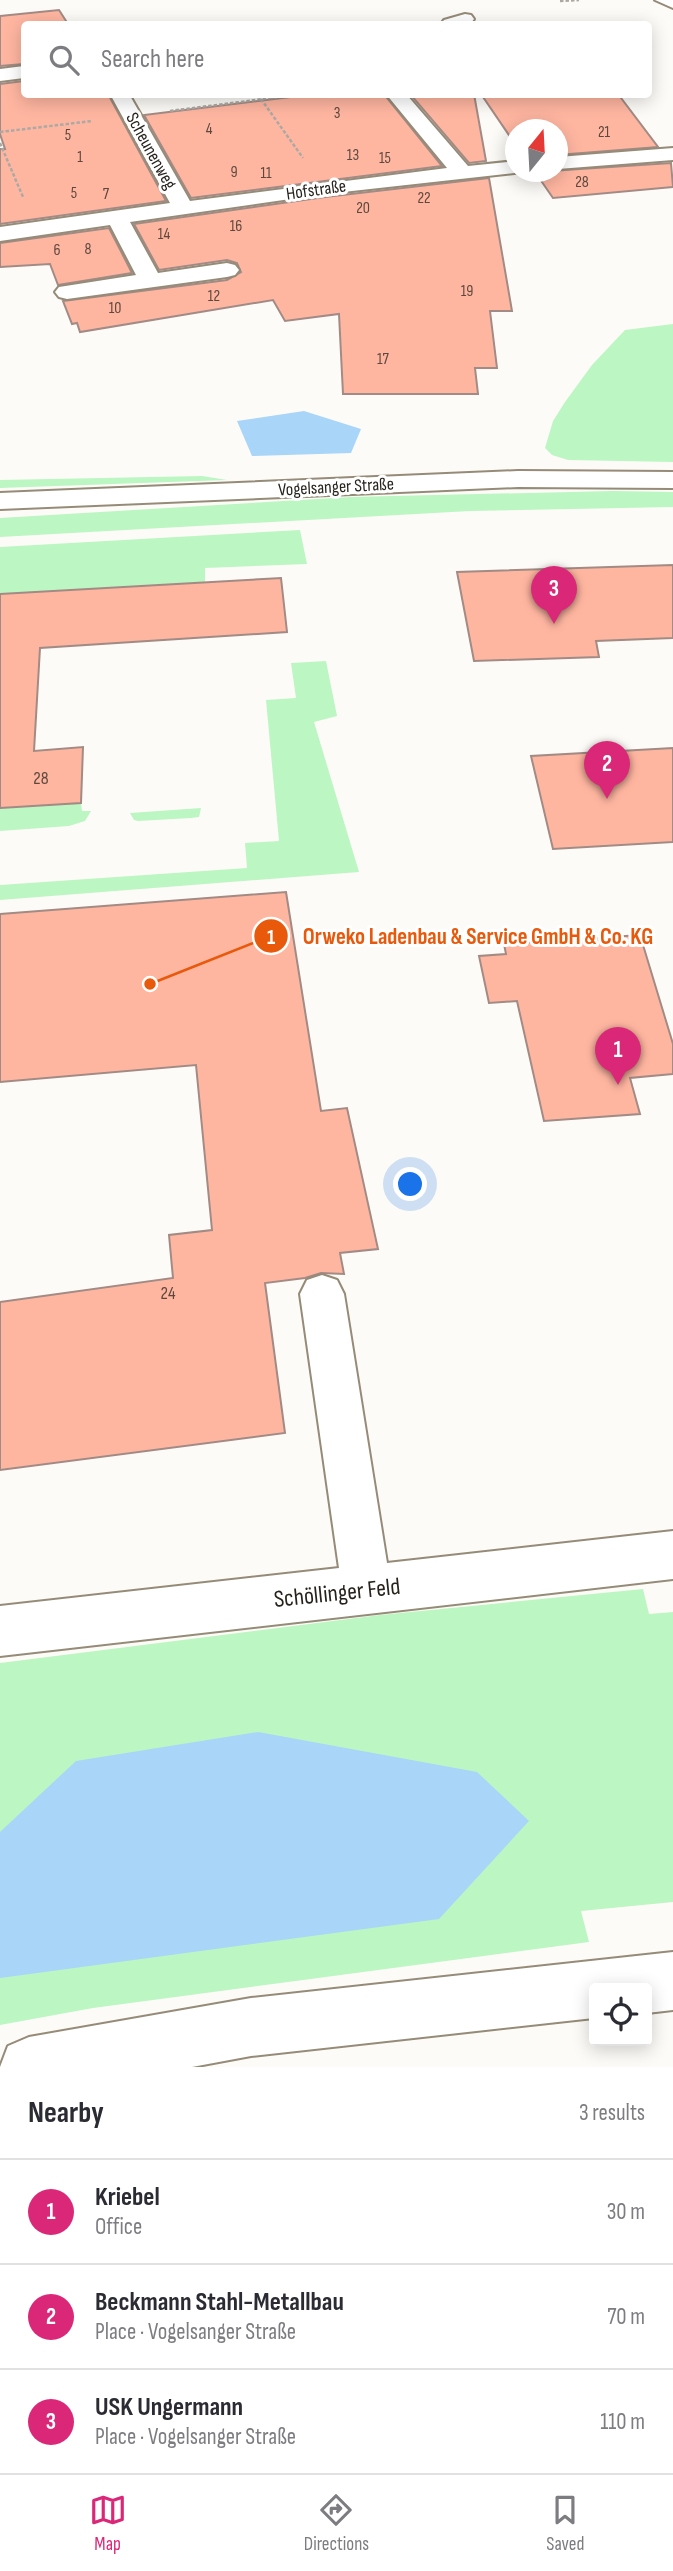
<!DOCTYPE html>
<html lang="en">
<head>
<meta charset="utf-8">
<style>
	body { margin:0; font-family:"Sofia Sans Condensed",sans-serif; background:#f2f2f3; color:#2b2b33 }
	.controls { position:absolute; right:21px; bottom:21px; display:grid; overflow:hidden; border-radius:7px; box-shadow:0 4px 18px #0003 }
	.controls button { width:63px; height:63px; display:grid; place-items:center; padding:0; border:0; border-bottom:2px solid #e1e1e2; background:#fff; color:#2b2b33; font:35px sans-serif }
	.compass { position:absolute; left:505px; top:119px; width:63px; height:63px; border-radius:50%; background:#fff; box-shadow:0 4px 18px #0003; rotate:18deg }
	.you { position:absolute; left:411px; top:1185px; width:24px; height:24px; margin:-18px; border:5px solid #fff; border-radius:50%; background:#1a73e8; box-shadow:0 0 0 10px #1a73e833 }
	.badge { display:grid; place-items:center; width:46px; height:46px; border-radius:50%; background:#db2777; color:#fff; font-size:23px; font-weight:700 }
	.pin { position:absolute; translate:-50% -58px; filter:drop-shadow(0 2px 4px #0008) }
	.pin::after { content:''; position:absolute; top:37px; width:24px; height:21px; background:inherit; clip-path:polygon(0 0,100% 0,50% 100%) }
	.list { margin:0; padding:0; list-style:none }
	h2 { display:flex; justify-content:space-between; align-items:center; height:91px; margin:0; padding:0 28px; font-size:30px }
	h2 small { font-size:23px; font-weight:400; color:#7c7c81 }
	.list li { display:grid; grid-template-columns:46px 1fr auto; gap:21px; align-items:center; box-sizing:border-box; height:105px; padding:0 28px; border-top:2px solid #e1e1e2 }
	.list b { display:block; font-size:26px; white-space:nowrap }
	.list p { margin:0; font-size:23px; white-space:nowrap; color:#7c7c81 }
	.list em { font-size:23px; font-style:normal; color:#7c7c81 }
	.icon { flex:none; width:38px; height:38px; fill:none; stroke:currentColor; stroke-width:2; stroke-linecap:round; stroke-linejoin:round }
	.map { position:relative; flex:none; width:673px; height:2067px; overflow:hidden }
	.search { position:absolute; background:#fff; box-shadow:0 4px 18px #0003; left:21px; right:21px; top:21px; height:77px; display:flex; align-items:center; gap:18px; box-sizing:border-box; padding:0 24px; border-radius:7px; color:#7c7c81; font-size:26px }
	.sheet { height:406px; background:#fff }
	nav { display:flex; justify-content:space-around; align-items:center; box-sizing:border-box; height:98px; border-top:2px solid #e1e1e2; background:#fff; font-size:19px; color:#7c7c81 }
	nav a { display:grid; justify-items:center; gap:4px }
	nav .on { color:#db2777 }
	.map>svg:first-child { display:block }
</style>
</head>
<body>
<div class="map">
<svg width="673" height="2067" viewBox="0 0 673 2067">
	<rect width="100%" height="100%" fill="#fdfbf7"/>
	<g fill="#bcf6c3">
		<polygon points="673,324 673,462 568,460 552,455 545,448 553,421 565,402 592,365 625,330"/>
		<polygon points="202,476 227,480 0,488 0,480"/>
		<polygon points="613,491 673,492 673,507 470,511 0,537 0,518 351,497"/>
		<polygon points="300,530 307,564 205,568 205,582 0,594 0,547"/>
		<polygon points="326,661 337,716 314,722 359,872 0,900 0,885 247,868 245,843 279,841 266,700 296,698 291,663"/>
		<polygon points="81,803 82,811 91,811 85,821 69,826 0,831 0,808"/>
		<polygon points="201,808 199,817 191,818 138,821 134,820 130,813"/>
		<polygon points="643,1589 649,1614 673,1612 673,1902 581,1911 589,1942 93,2008 0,2025 0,1663 380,1615"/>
	</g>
	<g fill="#a8d5f8">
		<polygon points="304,411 361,429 351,453 252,456 237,421"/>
		<polygon points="258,1732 477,1772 529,1821 439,1919 0,1978 0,1832 76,1761"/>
	</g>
	<g fill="#ffb6a1" stroke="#a28b84" stroke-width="2">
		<polygon points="59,10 68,24 24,24 24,64 0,66 0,16"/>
		<polygon points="24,81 24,94 108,94 166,201 0,224 0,149 5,149 0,134 0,84"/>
		<polygon points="315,94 384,94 442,166 191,198 144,115"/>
		<polygon points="410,94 474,94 486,161 469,163"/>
		<polygon points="481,94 618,94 658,147 557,155 557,130 515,130 515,144"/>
		<polygon points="671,163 673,187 553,198 535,172"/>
		<polygon points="489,178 512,311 490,311 497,368 475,368 478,394 343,394 339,314 285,321 273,300 80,332 77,323 72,324 63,301 227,280 241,272 237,263 227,260 159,270 134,224 325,197"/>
		<polygon points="109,228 132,273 58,285 50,264 0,267 0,243"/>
		<polygon points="673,565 673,638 596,641 599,657 474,661 457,572"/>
		<polygon points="281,578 287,632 40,648 34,751 83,747 81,803 0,808 0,594"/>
		<polygon points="673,748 673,842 553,849 531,756"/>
		<polygon points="286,892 321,1111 347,1108 378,1249 340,1253 344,1274 321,1273 305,1278 265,1283 285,1433 0,1470 0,1302 173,1278 169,1235 212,1230 196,1065 0,1082 0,914"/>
		<polygon points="640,935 673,1044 673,1074 630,1078 640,1114 544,1121 517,1001 489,1003 479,956 506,954 504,944"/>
	</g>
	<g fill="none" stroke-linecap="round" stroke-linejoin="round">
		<g stroke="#958b78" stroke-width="4">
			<g id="minor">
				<polygon points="655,0 673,0 673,8"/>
				<polygon points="465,14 471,15 474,19 471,23 441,24 444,20"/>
				<polygon points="24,66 24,78 0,81 0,69"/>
				<polygon points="110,94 129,94 190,201 447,168 386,94 406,94 468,166 516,161 516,172 523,172 325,194 130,222 158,273 227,263 235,265 239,270 235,275 227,277 67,299 59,297 55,292 59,287 136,275 110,225 0,241 0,227 170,203"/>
				<polygon points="673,148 673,160 558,169 558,157"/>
				<polygon points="322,1275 337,1280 344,1294 387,1563 673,1531 673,1579 0,1656 0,1606 339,1568 300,1294 307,1280"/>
				<polygon points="673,1952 673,2010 647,2013 647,1988 594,1988 594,2018 251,2056 192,2067 0,2067 8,2046 29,2037 251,1998"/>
			</g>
		</g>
		<g stroke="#958b78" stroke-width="4">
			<polygon id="major" points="518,471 673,472 673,488 518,487 0,509 0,493"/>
		</g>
		<g stroke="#aca9a4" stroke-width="2.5" stroke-dasharray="3.5 2" stroke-linecap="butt">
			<polyline points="560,1 579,0"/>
			<polyline points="261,99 303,158"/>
			<polyline points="170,111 302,94"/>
			<polyline points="0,132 92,121"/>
			<polyline points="0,143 23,197"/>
		</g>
		<use href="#minor" fill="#fff" fill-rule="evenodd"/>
		<use href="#major" fill="#fff" fill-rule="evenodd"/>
	</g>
	<g text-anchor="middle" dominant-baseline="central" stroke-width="6" stroke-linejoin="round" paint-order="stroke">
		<g font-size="16" fill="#5d483d">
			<text x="337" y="113">3</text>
			<text x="209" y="129">4</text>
			<text x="604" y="132">21</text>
			<text x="68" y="135">5</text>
			<text x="353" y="155">13</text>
			<text x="80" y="157">1</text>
			<text x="385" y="158">15</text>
			<text x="234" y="172">9</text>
			<text x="266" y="173">11</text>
			<text x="582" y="182">28</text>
			<text x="74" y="193">5</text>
			<text x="106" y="194">7</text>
			<text x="424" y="198">22</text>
			<text x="363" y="208">20</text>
			<text x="236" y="226">16</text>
			<text x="164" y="234">14</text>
			<text x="88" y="249">8</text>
			<text x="57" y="250">6</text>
			<text x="467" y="291">19</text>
			<text x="214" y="296">12</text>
			<text x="115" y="308">10</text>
			<text x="383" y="359">17</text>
		</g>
		<g font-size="18" fill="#27231c" stroke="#fff">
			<text transform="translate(151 151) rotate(61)">Scheunenweg</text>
			<text transform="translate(316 190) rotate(-8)">Hofstraße</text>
			<text transform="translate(336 487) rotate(-3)">Vogelsanger Straße</text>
		</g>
		<g font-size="18" fill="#5d483d">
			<text x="41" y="778">28</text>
			<text x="168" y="1293">24</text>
		</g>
		<g font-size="24" fill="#27231c" stroke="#fff">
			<text transform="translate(337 1593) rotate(-6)">Schöllinger Feld</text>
		</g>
	</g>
	<path fill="none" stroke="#e8590c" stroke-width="2.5" d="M150 984L271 936"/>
	<g fill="#e8590c" stroke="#fff" stroke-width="2.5">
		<circle cx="150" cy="984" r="7"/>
		<circle cx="271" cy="936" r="18"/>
	</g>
	<g font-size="21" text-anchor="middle" font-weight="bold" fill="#fff">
		<text x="271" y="944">1</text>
	</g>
	<g font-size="23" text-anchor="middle" font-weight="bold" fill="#e8590c" stroke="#fff" stroke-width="6" stroke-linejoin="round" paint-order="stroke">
		<text x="478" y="944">Orweko Ladenbau &amp; Service GmbH &amp; Co. KG</text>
	</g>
</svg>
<div class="controls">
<button><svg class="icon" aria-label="locate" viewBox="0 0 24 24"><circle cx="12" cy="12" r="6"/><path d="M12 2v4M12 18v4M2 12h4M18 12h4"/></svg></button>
</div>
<svg class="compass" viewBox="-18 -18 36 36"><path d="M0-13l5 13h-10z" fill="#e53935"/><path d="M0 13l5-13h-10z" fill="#7c7c81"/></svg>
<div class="you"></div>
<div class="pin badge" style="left:618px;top:1085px">1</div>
<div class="pin badge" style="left:607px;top:799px">2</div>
<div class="pin badge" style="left:554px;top:624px">3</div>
<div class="search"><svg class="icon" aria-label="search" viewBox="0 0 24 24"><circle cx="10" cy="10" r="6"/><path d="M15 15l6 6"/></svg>Search here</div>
</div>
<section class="sheet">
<h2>Nearby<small>3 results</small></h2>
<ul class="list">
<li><span class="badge">1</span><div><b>Kriebel</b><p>Office</p></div><em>30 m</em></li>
<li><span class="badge">2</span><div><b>Beckmann Stahl-Metallbau</b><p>Place · Vogelsanger Straße</p></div><em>70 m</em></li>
<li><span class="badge">3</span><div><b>USK Ungermann</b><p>Place · Vogelsanger Straße</p></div><em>110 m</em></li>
</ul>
</section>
<nav>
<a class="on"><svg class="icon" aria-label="map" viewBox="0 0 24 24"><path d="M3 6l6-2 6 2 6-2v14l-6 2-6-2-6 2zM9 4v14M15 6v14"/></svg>Map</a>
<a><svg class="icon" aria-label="directions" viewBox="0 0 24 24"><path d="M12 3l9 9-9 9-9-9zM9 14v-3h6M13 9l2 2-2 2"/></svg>Directions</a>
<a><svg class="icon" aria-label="saved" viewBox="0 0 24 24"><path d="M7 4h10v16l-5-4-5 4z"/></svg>Saved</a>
</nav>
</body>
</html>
